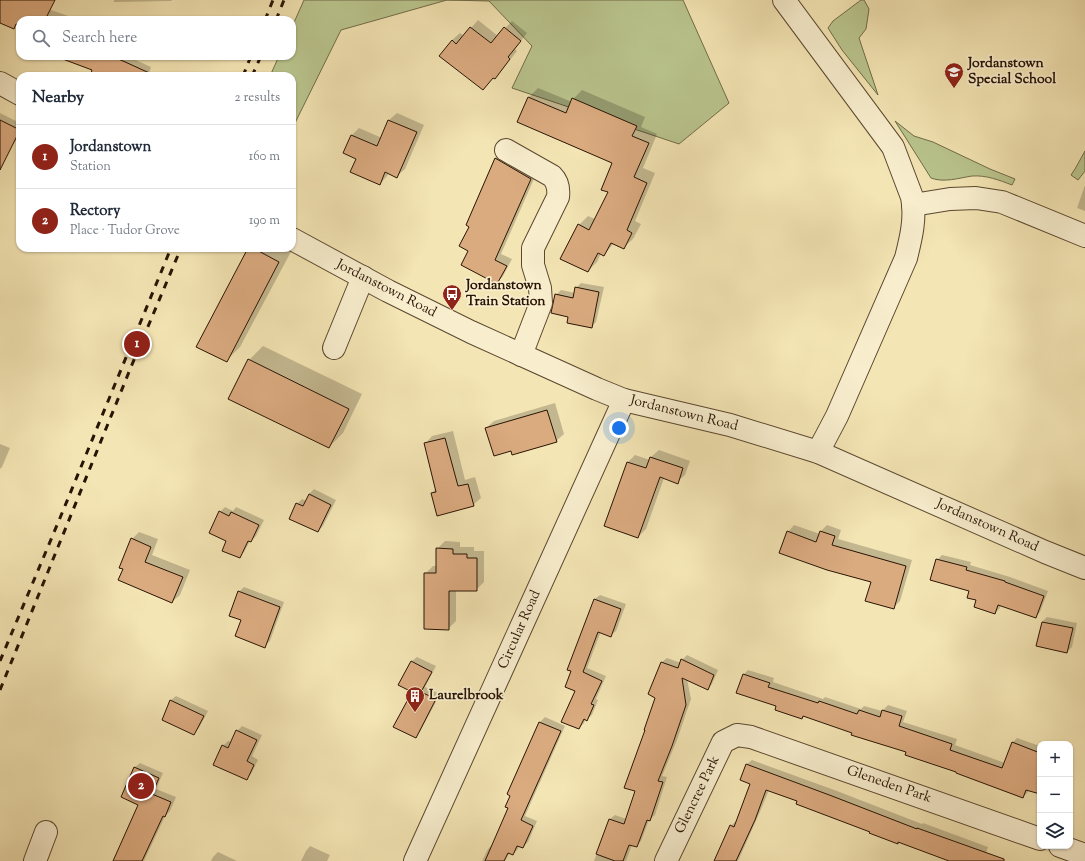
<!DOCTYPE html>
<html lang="en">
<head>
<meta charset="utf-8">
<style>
	body { margin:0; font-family:"Sorts Mill Goudy",serif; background:#f2f2f3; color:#1f2937 }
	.controls { position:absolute; right:12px; bottom:12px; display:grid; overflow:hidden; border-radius:8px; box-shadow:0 1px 3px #0004 }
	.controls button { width:36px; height:36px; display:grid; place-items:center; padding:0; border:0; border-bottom:1px solid #e0e1e3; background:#fff; color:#1f2937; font:20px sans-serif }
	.you { position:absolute; left:619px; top:428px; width:14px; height:14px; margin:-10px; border:3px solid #fff; border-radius:50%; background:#1a73e8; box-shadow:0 0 0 6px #1a73e833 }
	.badge { display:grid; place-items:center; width:26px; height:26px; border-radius:50%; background:#8f2418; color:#fff; font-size:13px; font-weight:700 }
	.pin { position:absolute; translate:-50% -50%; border:2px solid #fff; box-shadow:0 1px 4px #0006 }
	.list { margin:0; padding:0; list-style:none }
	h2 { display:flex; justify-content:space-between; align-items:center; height:52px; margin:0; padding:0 16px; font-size:17px }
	h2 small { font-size:13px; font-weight:400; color:#747a83 }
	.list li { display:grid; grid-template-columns:26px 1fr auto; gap:12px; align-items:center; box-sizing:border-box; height:64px; padding:0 16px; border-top:1px solid #e0e1e3 }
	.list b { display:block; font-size:15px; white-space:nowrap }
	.list p { margin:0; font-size:13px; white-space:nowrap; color:#747a83 }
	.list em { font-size:13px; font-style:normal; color:#747a83 }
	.icon { flex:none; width:22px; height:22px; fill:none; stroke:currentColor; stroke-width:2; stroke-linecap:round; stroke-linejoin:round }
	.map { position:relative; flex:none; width:1085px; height:861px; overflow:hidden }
	.search { position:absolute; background:#fff; box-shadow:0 1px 3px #0004; left:16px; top:16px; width:280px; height:44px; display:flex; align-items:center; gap:10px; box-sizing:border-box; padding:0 14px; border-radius:12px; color:#747a83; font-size:15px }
	.panel { position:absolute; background:#fff; box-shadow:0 1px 3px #0004; left:16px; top:72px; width:280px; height:180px; border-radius:12px }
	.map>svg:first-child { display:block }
</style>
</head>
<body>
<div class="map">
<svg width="1085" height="861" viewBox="0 0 1085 861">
	<rect width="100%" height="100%" fill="#f4e5b4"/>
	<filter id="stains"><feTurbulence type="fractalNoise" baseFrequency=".005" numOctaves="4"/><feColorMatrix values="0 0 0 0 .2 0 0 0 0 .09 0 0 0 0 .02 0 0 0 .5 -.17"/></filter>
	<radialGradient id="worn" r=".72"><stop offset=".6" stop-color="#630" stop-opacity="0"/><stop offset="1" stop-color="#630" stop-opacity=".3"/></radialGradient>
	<g fill="#bac58e" stroke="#716c48">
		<polygon points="304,0 683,0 729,103 679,144 512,88 532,46 489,1 447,0 341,30 292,129 292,76 270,76 279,56 292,56 292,27"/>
		<polygon points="861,0 864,0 869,9 866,29 859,38 878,95 842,50 828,28 833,21"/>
		<path d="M895,121l19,15 19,6 57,27 25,10 -3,6c-13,-5 -26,-10 -40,-9 -13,2 -28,7 -41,2z"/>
		<polygon points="1085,151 1085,171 1078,180 1071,175 1075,169"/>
	</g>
	<g fill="#0003">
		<polygon points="0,0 22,0 80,20 20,20 20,25 17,24 13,28 0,21"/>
		<polygon points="114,0 172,0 171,1 114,2"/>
		<polygon points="478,20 498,36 512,21 527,33 515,49 517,51 502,70 495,78 494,77 490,81 452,40 460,33 464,36"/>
		<polygon points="59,56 127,56 151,67 149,73 156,76 98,76 94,69"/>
		<polygon points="538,88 572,102 573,99 582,90 645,117 641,127 657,134 643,168 655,173 635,221 641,224 633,239 623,248 614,243 604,255 601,253 597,262 588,271 579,225 588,216 595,219 609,192 614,162 519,121 529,97"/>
		<polygon points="0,113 20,123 20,133 15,142 10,147 0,145"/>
		<polygon points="397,113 424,125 405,169 397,176 389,173 387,176 380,184 358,158 352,135 359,128 382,138 389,120"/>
		<polygon points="503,152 537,172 501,254 512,259 503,276 497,283 470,250 471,226 467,225 496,158"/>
		<polygon points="1085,185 1085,211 1077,208"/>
		<polygon points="249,248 293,248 240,347 226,361"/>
		<polygon points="581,283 604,287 596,322 591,327 569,316 556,295 561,290 575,293 576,288"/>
		<polygon points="263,346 362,394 343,433 329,447 249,360"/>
		<polygon points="555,403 564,434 556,441 512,450 486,428 494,421"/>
		<polygon points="453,431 465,480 475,477 481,498 473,505 432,493 436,489 425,444 432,436"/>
		<polygon points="0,444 10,448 2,467 0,469"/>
		<polygon points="659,450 690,461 685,475 677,482 664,478 646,529 638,537 628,462 635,455 650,460 651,457"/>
		<polygon points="314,489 336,500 323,526 318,531 297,504 302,499 306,501 309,494"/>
		<polygon points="225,507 233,511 236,507 264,520 256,536 251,541 250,541 244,552 239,557 228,541 220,512"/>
		<polygon points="794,525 820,534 821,531 827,525 841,530 838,539 912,560 900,601 894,607 872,582 788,532"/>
		<polygon points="139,532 158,539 152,555 190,570 180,595 172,602 124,568 132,539"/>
		<polygon points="445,541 460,542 460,547 474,547 474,551 484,551 484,582 476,590 456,590 456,621 448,629 425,574 433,566 437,566 437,549"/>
		<polygon points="942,555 971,562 970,565 1010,577 1048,591 1040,612 1035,617 1001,605 1000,608 995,613 977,600 970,590 937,560"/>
		<polygon points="244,587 284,602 270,641 265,646 242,619 239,592"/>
		<polygon points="600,595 626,604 616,631 611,635 601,631 587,668 606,676 596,699 598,700 592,715 587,719 586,719 584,723 579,728 576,691 573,671 595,599"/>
		<polygon points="1047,617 1077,623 1072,647 1067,652 1042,622"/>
		<polygon points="687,655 718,670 712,684 708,689 687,679 691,699 677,740 662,776 667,777 655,815 649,820 641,841 636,846 632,845 626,861 594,861 610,819 615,815 626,819 636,791 657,697 662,662 667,658 681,663 682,660"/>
		<polygon points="417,657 436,666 425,687 440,694 420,732 415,737 412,661"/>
		<polygon points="748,670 774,678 773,682 823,699 825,697 861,709 864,706 882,711 888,705 907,711 903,722 957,739 955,745 1005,763 1012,743 1017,738 1040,746 1040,793 1029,789 1028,792 1023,797 907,751 804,716 802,718 777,706 743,675"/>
		<polygon points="176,696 208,711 199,728 194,733 163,719 171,700"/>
		<polygon points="545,717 565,726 525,816 537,821 528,842 523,847 519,846 518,849 513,854 510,852 505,861 482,861 488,849 493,844 509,807 512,795 508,794 540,722"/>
		<polygon points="242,726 262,735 252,756 258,760 251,774 246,779 214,764 223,746 228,741 232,742 237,731"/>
		<polygon points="752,760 837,791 922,824 923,823 988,847 983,861 952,861 769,790 759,814 738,861 715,861 731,826 736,821 738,822 751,783 747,764"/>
		<polygon points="140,763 163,773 156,789 176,797 170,811 165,816 144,861 114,861 139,804 122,797 135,767"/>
		<polygon points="310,846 330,855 327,861 301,861 306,851"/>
		<polygon points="218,852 237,861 211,861 213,857"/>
	</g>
	<g fill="#dbab80" stroke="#281303">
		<polygon points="0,0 55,0 45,20 20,20 20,26 16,24 14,29 0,23"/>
		<polygon points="470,27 491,43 504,27 521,41 508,57 510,59 495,79 493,78 483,90 439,56 452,40 456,44"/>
		<polygon points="61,56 112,56 156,76 90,76 92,70 60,58"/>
		<polygon points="528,97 566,113 572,98 637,126 632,136 649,143 634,177 647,183 627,230 632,233 624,249 611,243 604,256 598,253 588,272 560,259 578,224 589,230 608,192 601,190 612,163 517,122"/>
		<polygon points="0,120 20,130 0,170"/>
		<polygon points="388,120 417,132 397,178 385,172 380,185 350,172 356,159 343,153 351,135 377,146"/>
		<polygon points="495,158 531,179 495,260 507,266 497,284 461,265 468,251 459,246 469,227 466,225"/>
		<polygon points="248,248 253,248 279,262 227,362 196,347"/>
		<polygon points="575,287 599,292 592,328 567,323 568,317 551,313 555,294 573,298"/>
		<polygon points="248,359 349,409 329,448 228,399"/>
		<polygon points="547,410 557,442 512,455 511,451 494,456 485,428"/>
		<polygon points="445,438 458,486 468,484 474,506 437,516 431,493 436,492 424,443"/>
		<polygon points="650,457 683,468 678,484 660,477 638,538 604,526 627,462 646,468"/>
		<polygon points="309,494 331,505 318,532 289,519 296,503 303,506"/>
		<polygon points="219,511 229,516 231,512 259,525 251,542 248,541 240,558 222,551 226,541 209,533"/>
		<polygon points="787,531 816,542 820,531 835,536 832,545 906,566 894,609 865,601 871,582 827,570 779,553"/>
		<polygon points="131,538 151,547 145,562 183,577 172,603 118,580 123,569 119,568"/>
		<polygon points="436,548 453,549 453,554 467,554 467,558 477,558 477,591 449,591 449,630 424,629 424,573 436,573"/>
		<polygon points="936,559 967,567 966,570 1005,581 1005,582 1044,596 1036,618 998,605 995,614 974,607 976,600 967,598 969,591 930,580"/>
		<polygon points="238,591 280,607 265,648 235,636 241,620 229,616"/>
		<polygon points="594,599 621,609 611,637 598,632 583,672 602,681 591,704 594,705 587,721 584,719 579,729 561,722 575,691 565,687 571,671 567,670"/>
		<polygon points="1042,622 1073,628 1067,653 1036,646"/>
		<polygon points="681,659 714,675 708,690 682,678 686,705 672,746 658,781 663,782 650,821 647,820 637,847 629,845 623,861 615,861 596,854 609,819 624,824 635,791 624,788 645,730 644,730 655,698 648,694 661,662 678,668"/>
		<polygon points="411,661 432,672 421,692 436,699 416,738 393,727 412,692 398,685"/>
		<polygon points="743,674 770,683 768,687 818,703 819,701 857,714 859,710 880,717 882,710 902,716 899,726 952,744 950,750 1002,768 1012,742 1040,753 1040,794 1026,790 1023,798 956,773 956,772 905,755 906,752 851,735 852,733 803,716 802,719 775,710 776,706 736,693"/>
		<polygon points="170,700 204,716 194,735 162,720"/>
		<polygon points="539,722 561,731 521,820 533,826 523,848 517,846 513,855 508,853 504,861 485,861 508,808 505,807 510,796 507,794"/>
		<polygon points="236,730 257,740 247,761 254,765 247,780 213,765 222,745 228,748"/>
		<polygon points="746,764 832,796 917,829 917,828 1004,859 1004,861 949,861 898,842 898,844 869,833 870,832 796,804 797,801 766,790 755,820 736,861 714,861 730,825 734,827 750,784 740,780"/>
		<polygon points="134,767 159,778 152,794 171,802 165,817 163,816 142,861 113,861 138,805 121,797"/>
	</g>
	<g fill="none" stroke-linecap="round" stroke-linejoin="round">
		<g stroke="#5b482f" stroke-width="24">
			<g id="minor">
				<path d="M784,0l109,147 19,50c4,21 -1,41 -6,61l-69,158 -19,36"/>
				<path d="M506,150l46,26c6,6 7,13 6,21l-25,51v17l7,23 1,15 -20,52"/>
				<polyline points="913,205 950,199 976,198 1002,202 1085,236"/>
				<polyline points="334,348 363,277"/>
				<polyline points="1060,846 1085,855"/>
				<polyline points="35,861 46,832"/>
				<polyline points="415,861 624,400"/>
				<polyline points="666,861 723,742 737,735 751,737 1040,839"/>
			</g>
		</g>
		<g stroke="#5b482f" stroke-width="24">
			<g id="tertiary">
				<polyline points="0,83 20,94"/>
				<polyline points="292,239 388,291 471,332 597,389 624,400 730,425 818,452 1045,552 1085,568"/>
			</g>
		</g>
		<use href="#minor" stroke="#f8eece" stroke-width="22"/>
		<use href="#tertiary" stroke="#f8eece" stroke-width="22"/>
		<g stroke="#281303" stroke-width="3" stroke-dasharray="7 7" stroke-linecap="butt">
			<polyline points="265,20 273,0"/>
			<polyline points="276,20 284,0"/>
			<polyline points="243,76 251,56"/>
			<polyline points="252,76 261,56"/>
			<polyline points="0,661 60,518 171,248"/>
			<polyline points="0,690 131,367 181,248"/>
		</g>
	</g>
	<defs>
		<g id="school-pin" transform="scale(1)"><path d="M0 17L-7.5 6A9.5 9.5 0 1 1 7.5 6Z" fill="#8f2418" stroke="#f8eece"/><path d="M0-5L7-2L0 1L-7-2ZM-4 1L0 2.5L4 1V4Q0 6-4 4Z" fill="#fff"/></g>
		<g id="bus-pin" transform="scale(1)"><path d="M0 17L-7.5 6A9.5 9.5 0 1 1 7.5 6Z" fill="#8f2418" stroke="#f8eece"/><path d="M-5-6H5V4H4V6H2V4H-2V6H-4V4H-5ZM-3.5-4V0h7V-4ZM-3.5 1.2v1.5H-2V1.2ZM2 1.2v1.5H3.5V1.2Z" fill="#fff"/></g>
		<g id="building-pin" transform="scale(1)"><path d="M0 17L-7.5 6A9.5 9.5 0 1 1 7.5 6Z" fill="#8f2418" stroke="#f8eece"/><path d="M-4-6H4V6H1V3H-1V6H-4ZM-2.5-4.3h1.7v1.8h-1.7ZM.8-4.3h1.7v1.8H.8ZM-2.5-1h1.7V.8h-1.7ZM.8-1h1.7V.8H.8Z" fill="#fff"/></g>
	</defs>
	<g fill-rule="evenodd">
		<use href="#school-pin" x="954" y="72"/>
		<use href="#bus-pin" x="452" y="294"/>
		<use href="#building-pin" x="415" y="696"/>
	</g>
	<g text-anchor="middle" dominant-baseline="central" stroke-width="3.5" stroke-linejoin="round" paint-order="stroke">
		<g font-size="14" font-weight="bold" fill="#281303" stroke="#f8eece" text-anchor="start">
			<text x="968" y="64">Jordanstown<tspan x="968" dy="16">Special School</tspan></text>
			<text x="466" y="286">Jordanstown<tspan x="466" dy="16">Train Station</tspan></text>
			<text x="429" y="696">Laurelbrook</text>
		</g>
		<g font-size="14" fill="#281303" stroke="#f8eece">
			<text transform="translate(386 289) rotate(27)">Jordanstown Road</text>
			<text transform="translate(684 414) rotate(14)">Jordanstown Road</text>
			<text transform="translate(987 526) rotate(24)">Jordanstown Road</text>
			<text transform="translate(520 630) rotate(-66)">Circular Road</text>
			<text transform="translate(889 785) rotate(19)">Gleneden Park</text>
			<text transform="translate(698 795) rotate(-64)">Glencree Park</text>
		</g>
	</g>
	<rect width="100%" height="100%" filter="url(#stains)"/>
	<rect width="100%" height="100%" fill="url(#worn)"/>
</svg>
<div class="controls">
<button>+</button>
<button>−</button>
<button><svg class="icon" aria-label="layers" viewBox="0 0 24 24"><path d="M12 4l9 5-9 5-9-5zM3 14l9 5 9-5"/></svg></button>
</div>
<div class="you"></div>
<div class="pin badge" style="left:137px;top:344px">1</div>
<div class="pin badge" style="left:141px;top:786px">2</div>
<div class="search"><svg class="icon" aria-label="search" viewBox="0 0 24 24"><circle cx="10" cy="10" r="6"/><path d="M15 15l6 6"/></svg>Search here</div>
<section class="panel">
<h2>Nearby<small>2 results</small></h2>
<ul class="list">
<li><span class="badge">1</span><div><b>Jordanstown</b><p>Station</p></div><em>160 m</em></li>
<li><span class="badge">2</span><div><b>Rectory</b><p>Place · Tudor Grove</p></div><em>190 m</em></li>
</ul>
</section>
</div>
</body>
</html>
